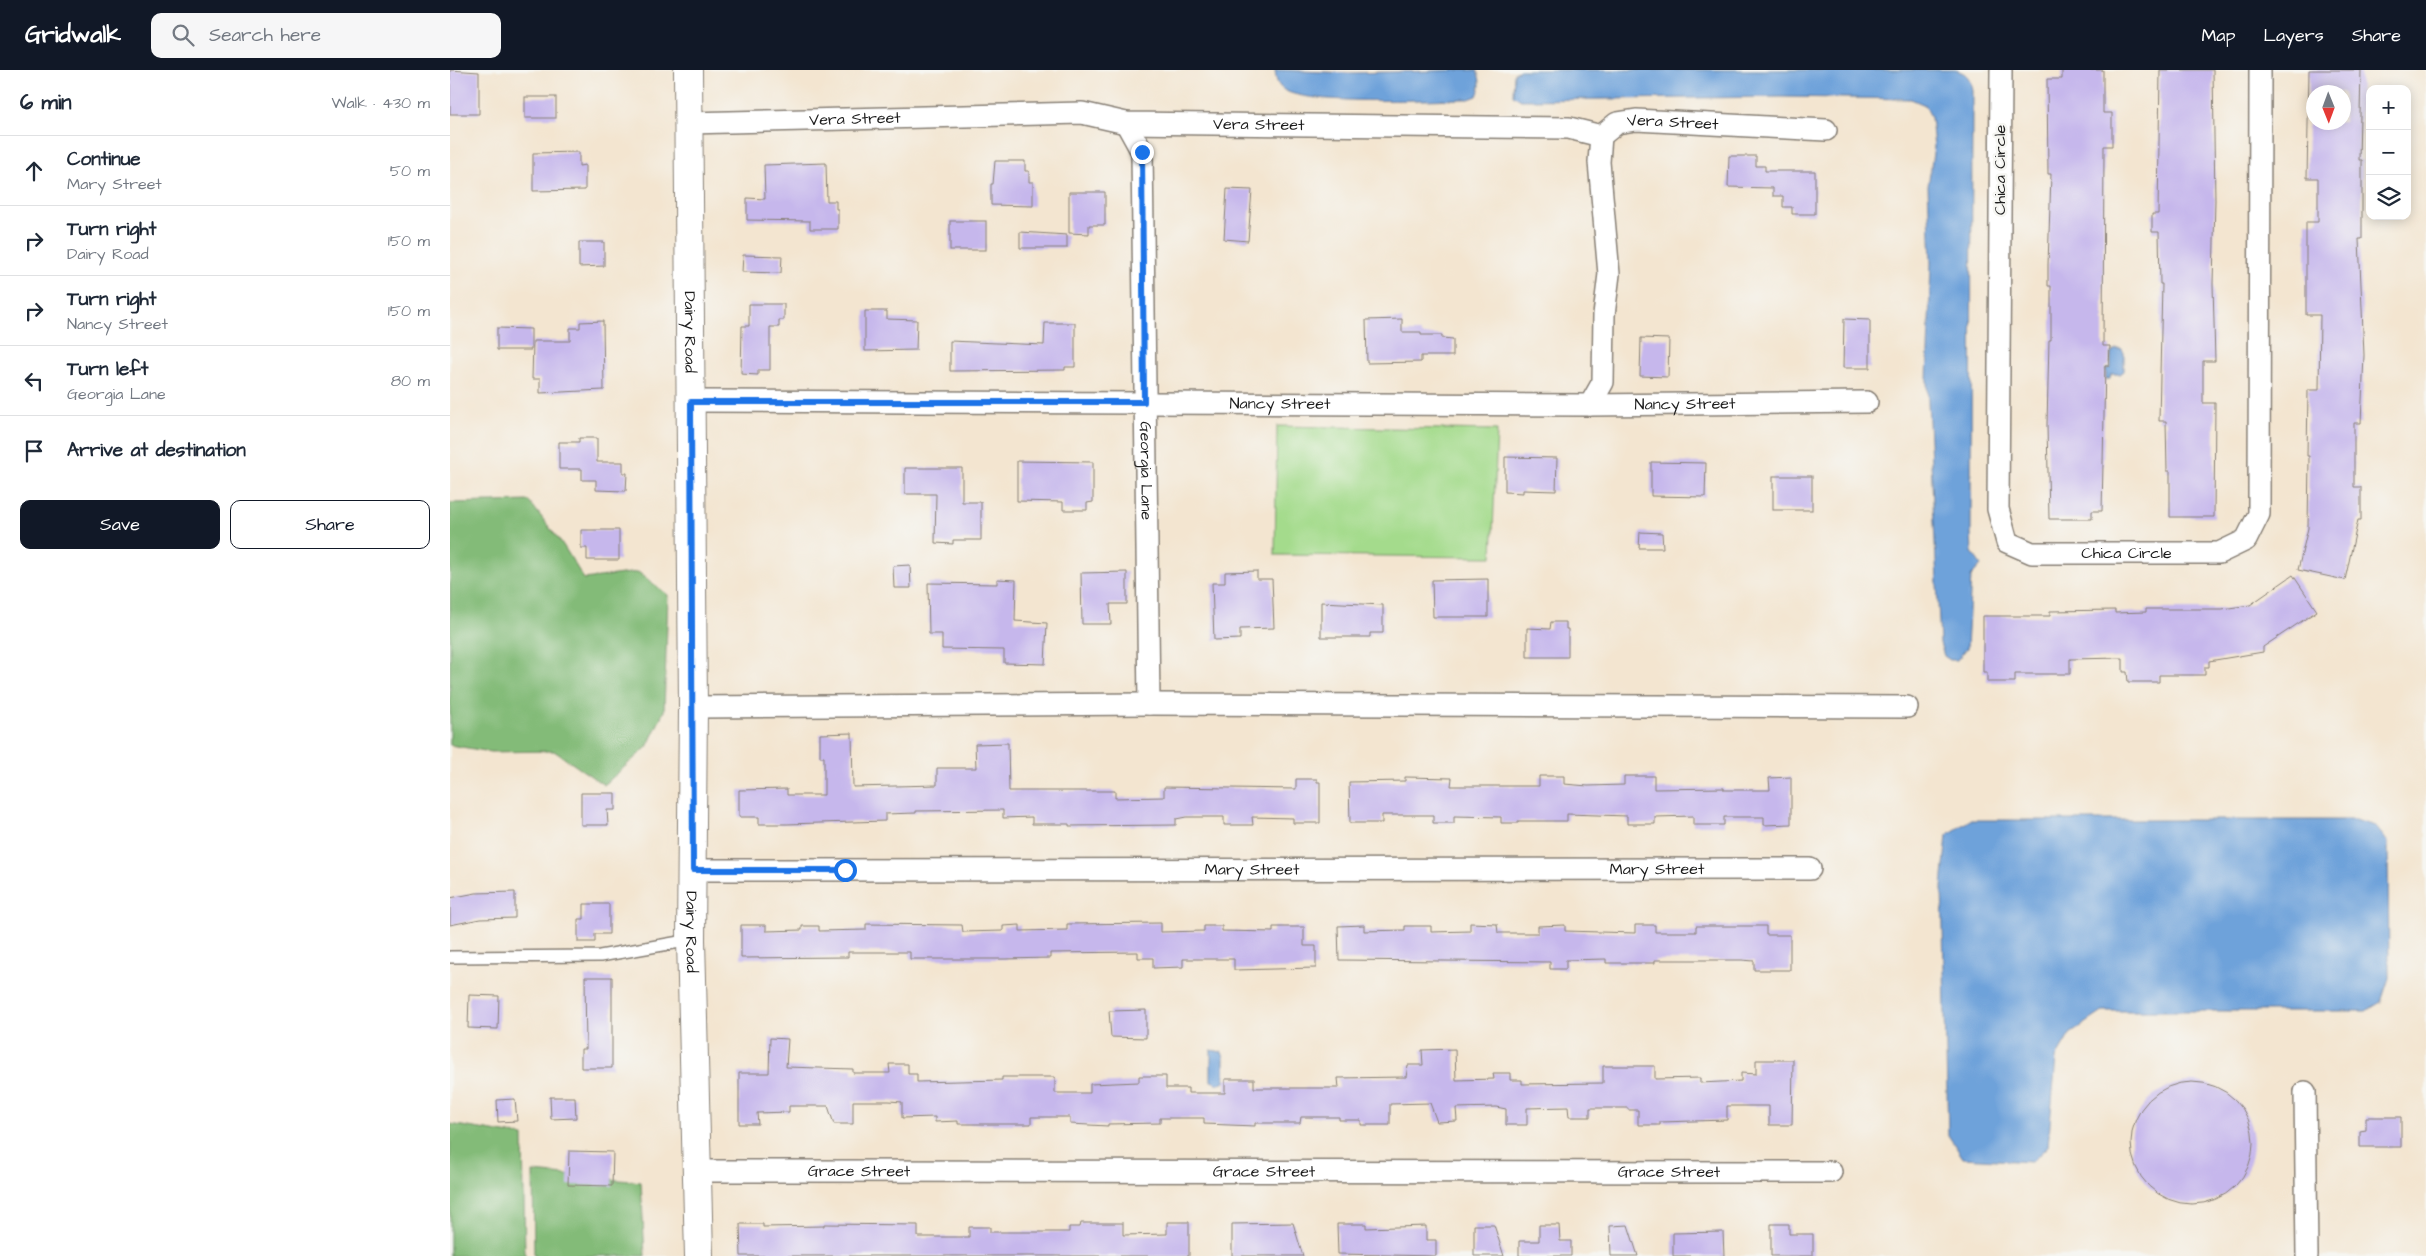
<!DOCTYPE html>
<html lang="en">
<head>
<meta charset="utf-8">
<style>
	body { margin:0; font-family:"Architects Daughter",sans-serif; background:#f6f6f7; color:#1f2937 }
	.controls { position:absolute; right:15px; top:15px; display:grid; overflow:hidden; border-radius:10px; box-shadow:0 2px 12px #0003 }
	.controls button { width:45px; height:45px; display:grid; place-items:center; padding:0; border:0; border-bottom:1px solid #e0e1e3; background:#fff; color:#1f2937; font:25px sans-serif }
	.compass { position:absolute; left:1856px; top:15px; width:45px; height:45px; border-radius:50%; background:#fff; box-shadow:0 2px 12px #0003; rotate:179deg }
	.stop { position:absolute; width:15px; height:15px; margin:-11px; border:4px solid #1a73e8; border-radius:50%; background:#fff }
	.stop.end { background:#1a73e8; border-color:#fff; box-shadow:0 1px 5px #0008 }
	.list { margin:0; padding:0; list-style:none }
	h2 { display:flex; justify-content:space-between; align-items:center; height:65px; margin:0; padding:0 20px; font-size:21px }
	h2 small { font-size:16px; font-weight:400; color:#747a83 }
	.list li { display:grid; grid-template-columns:32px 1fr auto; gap:15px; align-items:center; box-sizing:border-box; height:70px; padding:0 20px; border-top:1px solid #e0e1e3 }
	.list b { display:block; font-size:19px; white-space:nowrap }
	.list p { margin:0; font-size:16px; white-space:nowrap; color:#747a83 }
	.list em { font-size:16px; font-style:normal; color:#747a83 }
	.actions { display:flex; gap:10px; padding:15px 20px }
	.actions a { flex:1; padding:11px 0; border:1px solid #111827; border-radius:10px; text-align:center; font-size:18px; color:#111827 }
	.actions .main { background:#111827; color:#fff }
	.icon { flex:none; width:28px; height:28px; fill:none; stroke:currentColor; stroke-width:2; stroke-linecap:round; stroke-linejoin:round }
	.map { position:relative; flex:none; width:1976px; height:1186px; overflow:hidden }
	header { display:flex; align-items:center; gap:30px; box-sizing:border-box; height:70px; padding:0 25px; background:#111827; color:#fff }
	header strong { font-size:24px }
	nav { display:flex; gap:28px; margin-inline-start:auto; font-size:18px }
	.search { width:350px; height:45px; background:#f6f6f7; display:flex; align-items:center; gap:12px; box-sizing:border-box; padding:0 18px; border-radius:10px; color:#747a83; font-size:19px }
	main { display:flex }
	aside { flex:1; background:#fff }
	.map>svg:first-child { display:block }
</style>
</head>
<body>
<header>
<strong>Gridwalk</strong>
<div class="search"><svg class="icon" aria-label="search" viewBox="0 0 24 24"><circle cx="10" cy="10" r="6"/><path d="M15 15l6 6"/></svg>Search here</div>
<nav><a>Map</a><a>Layers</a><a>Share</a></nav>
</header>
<main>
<aside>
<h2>6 min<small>Walk · 430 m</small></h2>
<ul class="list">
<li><svg class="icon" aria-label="ahead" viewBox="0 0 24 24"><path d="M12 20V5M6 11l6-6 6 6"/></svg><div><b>Continue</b><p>Mary Street</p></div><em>50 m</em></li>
<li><svg class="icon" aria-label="right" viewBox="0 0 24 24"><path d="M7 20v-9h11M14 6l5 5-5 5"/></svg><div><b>Turn right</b><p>Dairy Road</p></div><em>150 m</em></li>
<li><svg class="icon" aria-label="right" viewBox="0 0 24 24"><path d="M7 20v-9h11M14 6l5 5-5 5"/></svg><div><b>Turn right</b><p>Nancy Street</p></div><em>150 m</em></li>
<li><svg class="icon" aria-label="left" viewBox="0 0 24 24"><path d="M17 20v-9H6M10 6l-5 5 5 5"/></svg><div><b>Turn left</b><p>Georgia Lane</p></div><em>80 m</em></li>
<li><svg class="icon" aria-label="arrive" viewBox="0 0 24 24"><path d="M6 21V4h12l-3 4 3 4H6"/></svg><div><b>Arrive at destination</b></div></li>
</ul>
<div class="actions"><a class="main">Save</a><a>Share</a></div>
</aside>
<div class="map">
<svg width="1976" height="1186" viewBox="0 0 1976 1186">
	<rect width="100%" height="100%" fill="#f6f6f2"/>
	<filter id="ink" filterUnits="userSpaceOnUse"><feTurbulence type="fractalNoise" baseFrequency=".02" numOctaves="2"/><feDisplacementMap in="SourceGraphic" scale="10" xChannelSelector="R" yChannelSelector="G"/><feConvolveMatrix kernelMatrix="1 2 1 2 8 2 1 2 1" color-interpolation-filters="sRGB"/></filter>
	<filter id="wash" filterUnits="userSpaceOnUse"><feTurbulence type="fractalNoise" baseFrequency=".0096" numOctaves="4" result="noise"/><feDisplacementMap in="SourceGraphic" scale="20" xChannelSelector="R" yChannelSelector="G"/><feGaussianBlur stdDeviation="1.12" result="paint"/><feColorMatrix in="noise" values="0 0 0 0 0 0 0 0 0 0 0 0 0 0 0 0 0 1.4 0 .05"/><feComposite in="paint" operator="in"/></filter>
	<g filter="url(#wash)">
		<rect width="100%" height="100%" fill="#f3e5d0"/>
		<polygon fill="#a4db8c" stroke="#607c54" points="827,356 1047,360 1042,487 825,485"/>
		<g fill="#83bb78" stroke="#506c4a">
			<polygon points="79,431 113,475 134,509 188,502 218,525 214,641 197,677 154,715 104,681 41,682 0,675 0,433"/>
			<polygon points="0,1054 73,1066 75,1186 0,1186"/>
			<polygon points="83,1102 191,1112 195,1186 84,1186"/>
		</g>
		<g fill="#6ea2da" stroke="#455f7b">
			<path d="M825,0l74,3 125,-3 3,1c4,9 4,16 0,25l-8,3c-35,0 -160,7 -185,-9 -8,-5 -8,-12 -9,-20z"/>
			<path d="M1070,0h435c13,3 15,8 17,20l-1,444 1,18 9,13 -10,11 -4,72 -10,12h-7l-6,-4 -4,-13 -13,-262 4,-118 -3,-77 6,-39 -3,-30 -6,-12 -14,-6 -130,-2 -260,3 -8,-5 1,-22z"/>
			<polygon points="1666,279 1672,279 1674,283 1674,301 1670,304 1661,304 1660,309 1656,309 1656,298 1661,298 1661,283"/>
			<polygon points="1520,750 1905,750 1925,756 1938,772 1939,908 1931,932 1916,941 1654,941 1620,964 1606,988 1598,1076 1581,1092 1513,1088 1498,1065 1492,817 1497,765"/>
			<polygon points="761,980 772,982 774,988 774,1011 769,1014 761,1011"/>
		</g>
		<g id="blocks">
			<g fill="#c6b7ec" fill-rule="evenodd">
				<polygon points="0,0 29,2 29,44 0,44"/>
				<polygon points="1612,0 1653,0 1653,43 1662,43 1662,76 1654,76 1653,276 1660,276 1659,296 1655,296 1652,441 1642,441 1642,449 1599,449 1597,355 1599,270 1601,270 1601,216 1598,216 1598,195 1601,104 1598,104 1597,9 1612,9"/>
				<polygon points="1710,0 1763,0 1765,130 1763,214 1765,291 1753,291 1753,333 1765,333 1764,447 1720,447 1720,401 1717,401 1716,351 1709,351 1712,214 1710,214 1709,162 1702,162 1702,144 1708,144"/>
				<path d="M1859,0h52l-2,90h3v79h-3l5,116 -3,68h-7v64h7v33h-3l-13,60 -47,-10 10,-42 1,-72h-2l1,-66h11l1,-75h-14v-93h12v-44h-11zM1864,22h30v30h-30z"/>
				<rect x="75" y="27" width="31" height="21"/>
				<polygon points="129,82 129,96 135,95 135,120 83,121 83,83"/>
				<polygon points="1279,86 1306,86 1306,96 1315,96 1315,101 1365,101 1365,144 1342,144 1342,137 1333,137 1333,126 1323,126 1323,118 1278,117"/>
				<polygon points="545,91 575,91 575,101 579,101 579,112 583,112 583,136 541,135 541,114 543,114"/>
				<polygon points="376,93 377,131 386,131 386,139 388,139 388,159 360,159 360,151 297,150 297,128 315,129 314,95"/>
				<polygon points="777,119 802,120 798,171 774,169"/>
				<polygon points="619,122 655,122 655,155 639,155 639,164 619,163"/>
				<rect x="500" y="151" width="36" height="29"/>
				<polygon points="570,162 617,165 617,178 570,178"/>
				<polygon points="129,172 154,172 154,196 129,197"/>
				<polygon points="293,185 332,186 331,203 292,202"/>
				<polygon points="299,234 334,234 334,250 329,250 329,257 320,257 320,300 308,300 308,305 291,304 292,256 299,256"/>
				<polygon points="415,241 437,241 437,249 467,250 466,280 415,281"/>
				<polygon points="952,249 952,262 971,262 971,265 992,265 992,268 1003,269 1003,286 971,286 971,292 917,293 916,250"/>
				<polygon points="1394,249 1420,250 1420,298 1393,298"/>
				<polygon points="153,251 154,320 90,323 90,309 82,309 83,271 120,271 120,258 130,258 130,252"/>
				<polygon points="595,253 625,253 625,297 615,297 615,300 500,301 500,271 594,275"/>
				<polygon points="47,258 81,259 81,280 47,280"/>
				<polygon points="1191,268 1219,269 1218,307 1190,306"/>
				<polygon points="129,368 147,368 147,392 173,392 173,403 177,403 176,421 146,420 146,410 132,410 132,399 109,399 109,372 129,372"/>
				<polygon points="1055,387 1107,388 1106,421 1073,420 1073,423 1055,422"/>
				<polygon points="567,391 643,392 643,432 637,433 637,440 613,440 613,432 567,431"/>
				<polygon points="1201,392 1256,393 1255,427 1201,426"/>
				<polygon points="455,398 512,398 512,432 531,432 531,470 503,470 503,474 485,473 486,424 455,424"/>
				<rect x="1323" y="406" width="39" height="34"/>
				<polygon points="131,460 169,460 169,490 137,490 137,478 131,478"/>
				<polygon points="1190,462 1212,463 1213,478 1189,478"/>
				<polygon points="460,495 461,518 444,518 443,496"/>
				<polygon points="807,501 807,509 822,509 824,558 790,559 790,569 764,570 762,513 775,513 775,502"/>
				<polygon points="677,502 677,534 660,534 661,554 632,554 631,503"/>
				<polygon points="1843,505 1867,541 1813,577 1813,582 1759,591 1759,597 1755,597 1755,605 1709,605 1709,612 1678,612 1677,602 1673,602 1673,588 1620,589 1620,604 1565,604 1565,612 1537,612 1537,602 1533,602 1533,546 1600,546 1600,541 1665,540 1665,543 1696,542 1696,539 1772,539 1800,535"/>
				<polygon points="547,509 566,510 565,551 597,553 595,594 554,593 554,580 492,579 492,564 479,564 478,513 547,514"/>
				<polygon points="1038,509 1038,547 983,547 982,510"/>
				<polygon points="871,532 933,535 933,563 920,563 920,567 871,567"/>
				<polygon points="1101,552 1116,552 1116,559 1118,559 1118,587 1077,587 1077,558 1100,559"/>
				<polygon points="402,663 403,717 487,715 487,698 526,698 525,674 558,673 559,721 665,721 665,728 714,727 714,717 846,719 846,709 867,709 867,712 870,712 870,753 843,753 843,748 802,747 803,755 774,755 774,747 736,747 726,749 726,755 619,756 619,754 582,754 582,747 553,748 553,740 466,741 466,743 435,744 435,751 337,754 309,754 309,747 289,747 289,720 337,719 337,725 374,725 374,687 370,687 370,664"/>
				<polygon points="1089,706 1114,706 1114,714 1138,716 1174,715 1174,706 1204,706 1204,719 1274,718 1274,720 1320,720 1319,708 1341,707 1341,754 1314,755 1314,747 1274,747 1274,755 1243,755 1243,746 1205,747 1205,754 1177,754 1177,746 1117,744 1117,751 1068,751 1068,753 1051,753 1051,747 1004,746 1004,753 983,753 983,745 932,745 932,753 900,753 899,712 955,711 955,707 1002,708 1001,716 1089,716"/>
				<polygon points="131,723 165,723 165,740 157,740 158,755 131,755"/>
				<polygon points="65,822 65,848 30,849 0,855 0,828 26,823"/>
				<polygon points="134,834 159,834 159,864 145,864 145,872 128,872 128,849 134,849"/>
				<polygon points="711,853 711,862 754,861 754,856 772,856 772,861 823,862 823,857 854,857 854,876 866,876 866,898 784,900 784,889 733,889 733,897 703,898 703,888 688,888 688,882 600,883 600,888 554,889 460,889 460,882 398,882 398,887 291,888 291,855 316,855 316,861 352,860 352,856 369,856 369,861 416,860 416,854 512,855 513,862 553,861 553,856 570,855 570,861 617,860 617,854"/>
				<polygon points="1020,853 1047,854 1048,863 1088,863 1088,856 1115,855 1115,861 1185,863 1185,855 1205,855 1205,862 1246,862 1246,856 1316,856 1316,865 1340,865 1340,900 1304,900 1304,891 1292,890 1205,890 1205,893 1156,893 1156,889 1116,890 1116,899 1100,899 1100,892 889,890 888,856 914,855 914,861 955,860 955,856 981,856 981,862 1020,861"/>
				<polygon points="135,907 162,907 162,998 131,998 131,979 136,979"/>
				<polygon points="19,925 49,926 48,959 18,958"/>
				<polygon points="696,940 696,968 661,967 659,941"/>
				<polygon points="320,968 338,969 336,997 403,999 403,1003 440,1003 439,994 458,994 458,1004 467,1004 467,1012 552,1010 552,1007 605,1007 605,1023 640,1023 640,1014 689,1012 689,1006 716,1006 716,1018 738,1018 738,1023 775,1023 775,1009 804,1009 804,1018 889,1018 888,1008 956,1007 958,995 973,995 972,980 1005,979 1006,1010 1044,1009 1043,1003 1060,1003 1060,1010 1072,1010 1072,1014 1153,1013 1153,996 1205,996 1205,1009 1250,1008 1250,1013 1291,1011 1291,1003 1306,1004 1306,990 1343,990 1342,1055 1319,1055 1319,1036 1277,1036 1277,1050 1210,1052 1210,1055 1188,1055 1188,1040 1178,1040 1178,1038 1140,1038 1140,1047 1119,1047 1118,1037 1077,1038 1077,1055 1056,1055 1056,1039 1046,1037 1006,1038 1007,1051 987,1052 980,1033 940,1034 940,1055 911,1055 911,1050 889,1050 889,1047 851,1047 850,1053 805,1053 805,1056 754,1054 754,1048 710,1048 710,1053 658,1054 658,1056 620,1054 620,1047 581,1047 581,1054 508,1054 508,1051 485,1052 485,1047 452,1048 452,1032 439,1031 403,1031 403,1054 384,1054 378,1036 339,1036 339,1042 307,1043 308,1054 289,1054 289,1003 319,1003"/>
				<circle cx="1742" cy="1073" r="61"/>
				<polygon points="100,1027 125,1027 126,1048 101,1049"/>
				<polygon points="65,1029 67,1051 48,1052 47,1030"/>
				<polygon points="1916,1047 1951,1047 1951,1077 1910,1077 1910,1061 1916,1060"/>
				<polygon points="119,1081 163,1082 162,1116 118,1115"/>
				<polygon points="717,1152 739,1152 739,1186 291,1186 290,1154 313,1154 313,1157 374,1156 374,1154 468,1155 468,1167 519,1167 519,1157 540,1157 540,1162 619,1162 619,1157 630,1157 631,1153 673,1153 673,1165 717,1164"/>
				<polygon points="843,1153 853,1186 782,1186 782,1154"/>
				<polygon points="887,1154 916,1154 916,1158 976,1156 976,1170 986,1170 986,1186 888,1184"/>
				<polygon points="1321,1154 1339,1154 1339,1164 1363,1164 1363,1186 1321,1186"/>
				<polygon points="1024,1155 1044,1155 1054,1186 1024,1186"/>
				<polygon points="1089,1155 1109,1155 1110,1171 1121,1171 1121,1186 1069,1186 1069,1171 1089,1171"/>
				<polygon points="1178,1155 1188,1186 1161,1186 1160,1156"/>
				<polygon points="1273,1162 1274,1186 1223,1186 1223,1163"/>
			</g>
		</g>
	</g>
	<g filter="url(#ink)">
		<use href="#blocks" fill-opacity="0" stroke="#888076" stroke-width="1"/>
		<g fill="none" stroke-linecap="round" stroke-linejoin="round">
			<g stroke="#888076" stroke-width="14">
				<polyline id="lane" points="0,887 150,886 241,870"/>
			</g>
			<g stroke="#888076" stroke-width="24">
				<g id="street">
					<path id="s1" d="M1551,0l-3,439 9,33 25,11h187l27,-13 13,-26 1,-444"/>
					<path id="s2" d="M239,53l393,-10 44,10 443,5 32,8 16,-13 19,-3 190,10"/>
					<path id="s3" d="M676,53l16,29 7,552"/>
					<path id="s4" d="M241,331l899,4 277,-3"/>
					<polyline points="1140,335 1153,312 1154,245 1159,204 1149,92 1151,66"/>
					<polyline points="243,637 699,634 1457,637"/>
					<path id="s5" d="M243,800l1117,-1"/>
					<polyline points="1855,1022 1857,1186"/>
					<path id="s6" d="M248,1101l1133,1"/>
				</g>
			</g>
			<g stroke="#888076" stroke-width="30">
				<g id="secondary">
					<path id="s7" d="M238,0l5,637 -2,233 8,316"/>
				</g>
			</g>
			<use href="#lane" stroke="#fff" stroke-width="11"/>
			<use href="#street" stroke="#fff" stroke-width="21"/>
			<use href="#secondary" stroke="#fff" stroke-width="28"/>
		</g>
	</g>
	<g fill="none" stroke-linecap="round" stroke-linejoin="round" filter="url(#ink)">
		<polyline stroke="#1a73e8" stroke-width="6" points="395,800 243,800 241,332 694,332 692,82"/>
	</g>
	<g text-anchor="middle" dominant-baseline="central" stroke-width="5" stroke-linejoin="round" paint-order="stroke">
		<g font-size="16" fill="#1c1c1c" stroke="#f6f6f2">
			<text stroke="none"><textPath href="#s2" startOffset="166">Vera Street</textPath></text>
			<text stroke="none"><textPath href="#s2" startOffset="991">Vera Street</textPath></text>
			<text stroke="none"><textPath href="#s2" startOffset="571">Vera Street</textPath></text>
			<text transform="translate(1550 100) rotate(-90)">Chica Circle</text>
			<text stroke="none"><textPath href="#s7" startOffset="262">Dairy Road</textPath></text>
			<text stroke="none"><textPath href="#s4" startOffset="589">Nancy Street</textPath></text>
			<text stroke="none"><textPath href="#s4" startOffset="994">Nancy Street</textPath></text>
			<text stroke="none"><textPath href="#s3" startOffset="352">Georgia Lane</textPath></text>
			<text stroke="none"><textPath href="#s1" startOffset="595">Chica Circle</textPath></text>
			<text stroke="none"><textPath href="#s5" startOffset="559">Mary Street</textPath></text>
			<text stroke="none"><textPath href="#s5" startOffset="964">Mary Street</textPath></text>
			<text stroke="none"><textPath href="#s7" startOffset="862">Dairy Road</textPath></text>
			<text stroke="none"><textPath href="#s6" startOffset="161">Grace Street</textPath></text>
			<text stroke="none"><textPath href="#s6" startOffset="566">Grace Street</textPath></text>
			<text stroke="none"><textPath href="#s6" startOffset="971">Grace Street</textPath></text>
		</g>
	</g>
</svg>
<div class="controls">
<button>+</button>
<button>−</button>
<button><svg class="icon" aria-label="layers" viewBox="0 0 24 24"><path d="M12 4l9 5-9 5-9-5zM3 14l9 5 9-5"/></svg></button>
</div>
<svg class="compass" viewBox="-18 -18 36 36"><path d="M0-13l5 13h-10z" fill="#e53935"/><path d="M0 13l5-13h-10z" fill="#747a83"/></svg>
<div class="stop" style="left:395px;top:800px"></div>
<div class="stop end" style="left:692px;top:82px"></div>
</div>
</main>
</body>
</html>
